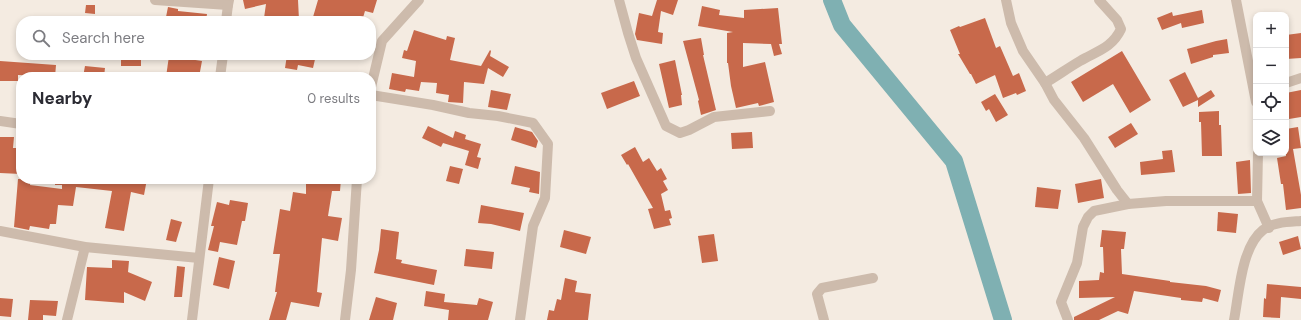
<!DOCTYPE html>
<html lang="en">
<head>
<meta charset="utf-8">
<style>
	body { margin:0; font-family:"DM Sans",sans-serif; background:#f2f2f3; color:#2b2b33 }
	.controls { position:absolute; right:12px; top:12px; display:grid; overflow:hidden; border-radius:8px; box-shadow:0 2px 6px #0003 }
	.controls button { width:36px; height:36px; display:grid; place-items:center; padding:0; border:0; border-bottom:1px solid #e1e1e2; background:#fff; color:#2b2b33; font:20px sans-serif }
	.list { margin:0; padding:0; list-style:none }
	h2 { display:flex; justify-content:space-between; align-items:center; height:52px; margin:0; padding:0 16px; font-size:17px }
	h2 small { font-size:13px; font-weight:400; color:#7c7c81 }
	.icon { flex:none; width:22px; height:22px; fill:none; stroke:currentColor; stroke-width:2; stroke-linecap:round; stroke-linejoin:round }
	.map { position:relative; flex:none; width:1301px; height:320px; overflow:hidden }
	.search { position:absolute; background:#fff; box-shadow:0 2px 6px #0003; left:16px; top:16px; width:360px; height:44px; display:flex; align-items:center; gap:10px; box-sizing:border-box; padding:0 14px; border-radius:16px; color:#7c7c81; font-size:15px }
	.panel { position:absolute; background:#fff; box-shadow:0 2px 6px #0003; left:16px; top:72px; width:360px; height:112px; border-radius:16px }
	.map>svg:first-child { display:block }
</style>
</head>
<body>
<div class="map">
<svg width="1301" height="320" viewBox="0 0 1301 320">
	<rect width="100%" height="100%" fill="#f4ebe1"/>
	<g fill="none" stroke-linecap="round" stroke-linejoin="round">
		<polyline stroke="#7fb0b2" stroke-width="18" points="832,0 842,25 954,161 1003,320"/>
	</g>
	<g fill="#c8694b">
		<polygon points="243,0 298,0 299,20 279,21 264,18 266,4 245,9"/>
		<polygon points="318,0 377,0 373,13 365,11 362,21 328,21 313,17"/>
		<polygon points="657,0 678,0 673,15 661,11 658,32 663,33 662,44 637,40 635,34 639,13 652,16"/>
		<polygon points="86,5 95,5 95,14 85,13"/>
		<polygon points="702,6 720,10 719,15 744,18 744,10 778,8 782,44 779,44 782,54 774,56 771,44 743,43 743,67 765,62 774,102 759,106 758,103 736,108 731,86 728,63 727,63 727,33 733,32 698,26"/>
		<polygon points="168,7 178,9 178,11 207,14 206,21 167,21 168,18 166,17"/>
		<polygon points="1202,10 1204,23 1182,28 1181,23 1162,30 1157,18 1172,12 1173,16"/>
		<polygon points="985,18 996,48 1000,46 1013,76 1019,73 1026,91 1017,95 1016,93 1003,98 995,75 976,84 971,74 970,74 958,54 960,54 950,30 959,26 960,27"/>
		<polygon points="414,30 446,40 447,36 455,38 450,60 481,66 490,50 491,51 490,56 509,67 503,77 488,68 484,84 464,82 463,103 448,102 449,95 436,93 437,83 421,82 419,91 406,89 405,92 389,89 392,73 414,77 416,61 402,58 404,50 407,51"/>
		<polygon points="1301,33 1301,58 1286,59 1286,35"/>
		<polygon points="701,38 704,55 703,55 716,110 701,115 698,101 699,100 683,41"/>
		<polygon points="1227,39 1229,53 1213,55 1213,57 1191,64 1187,49 1216,41"/>
		<polygon points="1122,51 1151,100 1130,113 1113,84 1083,102 1071,82"/>
		<rect x="121" y="55" width="20" height="11"/>
		<polygon points="287,55 301,55 301,58 302,55 316,55 313,68 298,65 297,70 285,68"/>
		<polygon points="169,56 202,61 199,77 166,77"/>
		<polygon points="675,60 682,95 681,95 682,105 669,108 659,64"/>
		<polygon points="0,61 56,65 55,77 18,75 18,81 0,81"/>
		<polygon points="85,66 105,68 104,77 83,77"/>
		<polygon points="1185,72 1198,98 1211,90 1215,96 1198,107 1198,100 1183,107 1169,80"/>
		<polygon points="634,81 640,96 607,109 601,93"/>
		<polygon points="491,90 511,94 507,110 488,107"/>
		<polygon points="1301,90 1301,117 1289,119 1286,93"/>
		<polygon points="995,94 1008,115 996,122 989,109 986,111 981,102"/>
		<polygon points="1219,111 1219,125 1221,125 1222,156 1202,156 1201,122 1199,122 1199,112"/>
		<polygon points="1131,123 1138,134 1115,148 1108,137"/>
		<polygon points="428,126 453,138 455,131 466,135 465,139 481,144 477,157 481,158 478,169 465,165 469,151 443,143 441,147 422,138"/>
		<polygon points="515,127 532,132 538,141 536,148 511,140"/>
		<polygon points="1298,127 1301,148 1293,149 1301,195 1301,208 1286,210 1283,184 1281,184 1277,158 1286,156 1286,129"/>
		<polygon points="752,132 753,148 732,149 731,133"/>
		<polygon points="0,137 14,137 13,148 21,148 21,174 0,173"/>
		<polygon points="635,147 643,162 649,158 657,171 661,168 667,179 663,181 668,190 661,194 665,211 670,210 672,218 669,219 671,225 654,229 648,209 653,208 628,164 627,165 621,155"/>
		<polygon points="1172,150 1175,172 1141,175 1140,162 1163,159 1162,151"/>
		<polygon points="1250,160 1251,193 1238,194 1236,162"/>
		<polygon points="450,166 463,169 459,184 446,181"/>
		<polygon points="515,166 540,172 539,194 529,192 530,188 511,184"/>
		<polygon points="18,179 31,179 30,185 62,189 62,185 55,185 55,179 147,179 144,195 131,192 124,231 105,228 112,191 76,187 73,206 58,205 56,224 50,224 49,229 30,226 29,230 14,227"/>
		<polygon points="306,179 341,179 340,191 332,191 328,216 342,218 338,241 322,238 317,292 322,293 319,307 291,302 286,320 269,320 277,292 275,292 280,254 273,254 280,209 290,211 293,192 306,194"/>
		<polygon points="1101,179 1104,198 1078,203 1075,184"/>
		<polygon points="1037,187 1061,190 1058,209 1035,207"/>
		<polygon points="230,200 248,203 245,221 242,221 237,245 220,242 218,252 208,250 214,226 211,226 217,202 229,205"/>
		<polygon points="481,205 524,213 520,231 491,224 478,223"/>
		<polygon points="1218,212 1238,214 1236,233 1217,231"/>
		<polygon points="171,219 182,222 176,242 166,240"/>
		<polygon points="381,229 399,232 396,259 402,260 401,263 437,270 434,285 374,273 379,250"/>
		<polygon points="564,230 591,237 586,254 560,247"/>
		<polygon points="1102,230 1126,232 1124,249 1121,249 1122,274 1170,281 1170,282 1206,286 1221,290 1218,302 1203,298 1202,302 1181,300 1181,298 1134,291 1128,314 1118,311 1099,320 1074,320 1074,317 1115,297 1079,298 1079,281 1099,280 1100,272 1104,273 1103,247 1100,247"/>
		<polygon points="714,234 718,261 702,263 698,236"/>
		<polygon points="1298,236 1301,249 1283,255 1279,242"/>
		<polygon points="466,249 494,252 492,269 464,266"/>
		<polygon points="219,257 235,261 229,289 213,285"/>
		<polygon points="112,260 129,261 128,272 152,282 145,301 124,292 124,303 85,300 87,267 112,268"/>
		<polygon points="177,266 185,267 182,297 174,297"/>
		<polygon points="565,278 577,281 575,292 591,294 588,320 547,320 549,310 554,311 557,299 561,300"/>
		<polygon points="1267,284 1301,287 1301,299 1281,297 1280,318 1263,317 1264,298 1266,299"/>
		<polygon points="426,291 445,294 444,302 477,305 479,298 493,302 488,320 448,320 449,310 424,306"/>
		<polygon points="376,297 397,303 393,320 369,320"/>
		<polygon points="0,298 13,299 11,317 0,316"/>
		<polygon points="30,300 58,301 56,316 43,315 43,320 28,320"/>
	</g>
	<g fill="none" stroke-linecap="round" stroke-linejoin="round">
		<g stroke="#cdbbac" stroke-width="10">
			<polyline points="155,0 228,5 229,0"/>
			<polyline points="619,0 628,33 636,58 666,126 680,133 689,130 714,117 770,111"/>
			<polyline points="1006,0 1011,23 1023,51 1045,83 1054,100 1084,138 1117,190 1128,204"/>
			<polyline points="1236,0 1256,102"/>
			<polyline points="226,21 228,5"/>
			<polyline points="220,77 223,55"/>
			<path d="M1045,83c12,-7 23,-15 35,-22 17,-10 32,-13 41,-32l-4,-9 -18,-20"/>
			<polyline points="1286,83 1301,78"/>
			<polyline points="371,87 382,41 419,0"/>
			<polyline points="371,95 433,105 469,113 498,116 533,123 548,144 545,198 533,226 520,320"/>
			<polyline points="0,121 21,124"/>
			<polyline points="1258,153 1257,201 1269,228"/>
			<polyline points="0,231 85,247 199,258"/>
			<polyline points="67,320 85,247"/>
			<polyline points="192,320 209,179"/>
			<polyline points="345,320 351,270 357,179"/>
			<polyline points="824,320 817,294 822,288 873,278"/>
			<polyline points="1068,320 1061,302 1077,263 1083,227 1088,217 1094,211 1128,204 1166,201 1257,201"/>
			<path d="M1234,320c5,-25 7,-73 29,-90 10,-8 25,-8 38,-9"/>
		</g>
	</g>
</svg>
<div class="controls">
<button>+</button>
<button>−</button>
<button><svg class="icon" aria-label="locate" viewBox="0 0 24 24"><circle cx="12" cy="12" r="6"/><path d="M12 2v4M12 18v4M2 12h4M18 12h4"/></svg></button>
<button><svg class="icon" aria-label="layers" viewBox="0 0 24 24"><path d="M12 4l9 5-9 5-9-5zM3 14l9 5 9-5"/></svg></button>
</div>
<div class="search"><svg class="icon" aria-label="search" viewBox="0 0 24 24"><circle cx="10" cy="10" r="6"/><path d="M15 15l6 6"/></svg>Search here</div>
<section class="panel">
<h2>Nearby<small>0 results</small></h2>
<ul class="list">
</ul>
</section>
</div>
</body>
</html>
